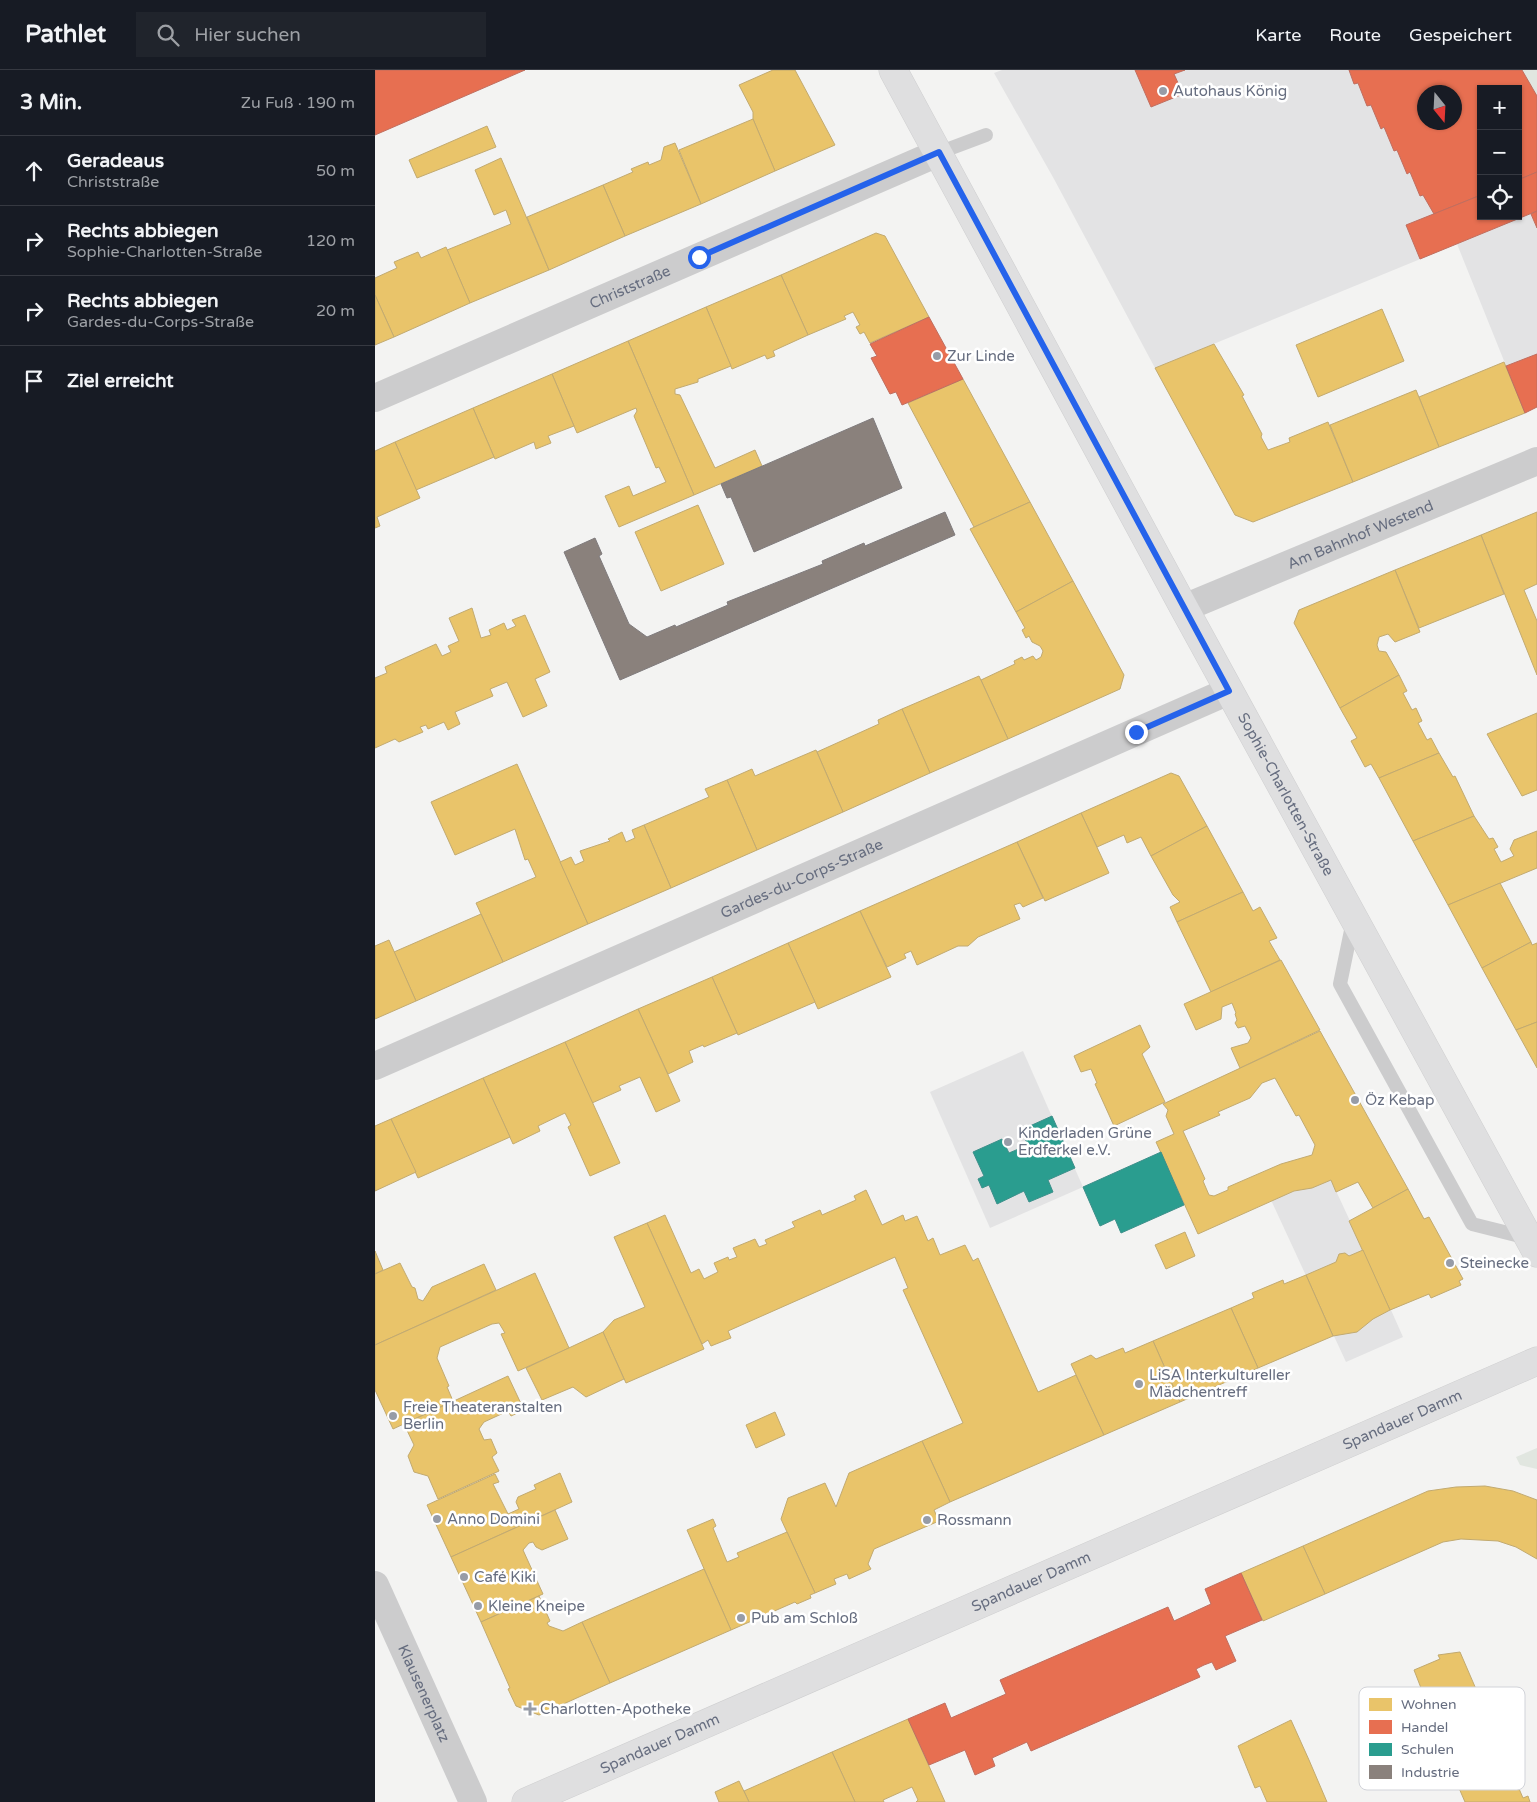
<!DOCTYPE html>
<html lang="de">
<head>
<meta charset="utf-8">
<style>
	body { margin:0; font-family:"Varela Round",sans-serif; background:#20242c; color:#f1f3f6 }
	.controls { position:absolute; right:15px; top:15px; display:grid; overflow:hidden; border-radius:0px; box-shadow:0 1px 4px #0004 }
	.controls button { width:45px; height:45px; display:grid; place-items:center; padding:0; border:0; border-bottom:1px solid #363941; background:#171b24; color:#f1f3f6; font:25px sans-serif }
	.compass { position:absolute; left:1042px; top:15px; width:45px; height:45px; border-radius:50%; background:#171b24; box-shadow:0 1px 4px #0004; rotate:162deg }
	.stop { position:absolute; width:15px; height:15px; margin:-11px; border:4px solid #2563eb; border-radius:50%; background:#fff }
	.stop.end { background:#2563eb; border-color:#fff; box-shadow:0 1px 5px #0008 }
	.list { margin:0; padding:0; list-style:none }
	h2 { display:flex; justify-content:space-between; align-items:center; height:65px; margin:0; padding:0 20px; font-size:21px }
	h2 small { font-size:16px; font-weight:400; color:#9ea1a6 }
	.list li { display:grid; grid-template-columns:32px 1fr auto; gap:15px; align-items:center; box-sizing:border-box; height:70px; padding:0 20px; border-top:1px solid #363941 }
	.list b { display:block; font-size:19px; white-space:nowrap }
	.list p { margin:0; font-size:16px; white-space:nowrap; color:#9ea1a6 }
	.list em { font-size:16px; font-style:normal; color:#9ea1a6 }
	.icon { flex:none; width:28px; height:28px; fill:none; stroke:currentColor; stroke-width:2; stroke-linecap:round; stroke-linejoin:round }
	.map { position:relative; flex:none; width:1162px; height:1732px; overflow:hidden }
	header { display:flex; align-items:center; gap:30px; box-sizing:border-box; height:70px; padding:0 25px; background:#171b24; border-bottom:1px solid #363941 }
	header strong { font-size:24px }
	nav { display:flex; gap:28px; margin-inline-start:auto; font-size:18px }
	.search { width:350px; height:45px; background:#20242c; display:flex; align-items:center; gap:12px; box-sizing:border-box; padding:0 18px; border-radius:0px; color:#9ea1a6; font-size:19px }
	main { display:flex }
	aside { flex:1; background:#171b24 }
	.map>svg:first-child { display:block }
</style>
</head>
<body>
<header>
<strong>Pathlet</strong>
<div class="search"><svg class="icon" aria-label="search" viewBox="0 0 24 24"><circle cx="10" cy="10" r="6"/><path d="M15 15l6 6"/></svg>Hier suchen</div>
<nav><a>Karte</a><a>Route</a><a>Gespeichert</a></nav>
</header>
<main>
<aside>
<h2>3 Min.<small>Zu Fuß · 190 m</small></h2>
<ul class="list">
<li><svg class="icon" aria-label="ahead" viewBox="0 0 24 24"><path d="M12 20V5M6 11l6-6 6 6"/></svg><div><b>Geradeaus</b><p>Christstraße</p></div><em>50 m</em></li>
<li><svg class="icon" aria-label="right" viewBox="0 0 24 24"><path d="M7 20v-9h11M14 6l5 5-5 5"/></svg><div><b>Rechts abbiegen</b><p>Sophie-Charlotten-Straße</p></div><em>120 m</em></li>
<li><svg class="icon" aria-label="right" viewBox="0 0 24 24"><path d="M7 20v-9h11M14 6l5 5-5 5"/></svg><div><b>Rechts abbiegen</b><p>Gardes-du-Corps-Straße</p></div><em>20 m</em></li>
<li><svg class="icon" aria-label="arrive" viewBox="0 0 24 24"><path d="M6 21V4h12l-3 4 3 4H6"/></svg><div><b>Ziel erreicht</b></div></li>
</ul>
</aside>
<div class="map">
<svg width="1162" height="1732" viewBox="0 0 1162 1732">
	<rect width="100%" height="100%" fill="#f3f3f2"/>
	<g fill="#e3e3e4" fill-rule="evenodd">
		<path d="M627,0h535v337l-12,6 -68,-169 -302,124 -101,-189 -60,-106zM1106,19h37v127h-37zM1050,22h30v30h-30z"/>
		<polygon points="648,981 708,1117 615,1158 555,1022"/>
		<polygon points="956,1110 975,1151 1033,1119 1049,1149 1054,1147 1088,1209 1016,1240 1028,1267 971,1292 896,1130 919,1121"/>
	</g>
	<g fill="#e1e6e0">
		<polygon points="1147,0 1162,0 1162,26"/>
		<polygon points="1162,1378 1162,1399 1145,1395 1141,1387"/>
	</g>
	<g fill="#e9c46a" stroke="#c2aa70" fill-rule="evenodd">
		<polygon points="398,0 420,0 460,75 400,101 378,49 378,42 364,15"/>
		<polygon points="378,49 400,101 326,134 304,80"/>
		<polygon points="112,56 121,77 42,108 34,90"/>
		<polygon points="300,73 326,134 250,166 228,115 258,102 256,99 273,92 274,95 286,90 289,77"/>
		<polygon points="126,88 174,200 95,233 72,180 136,154 131,140 119,145 100,100"/>
		<polygon points="228,115 250,166 174,200 152,147"/>
		<polygon points="501,163 510,166 554,247 495,273 489,262 485,264 481,257 485,255 478,242 469,246 471,249 433,265 406,205"/>
		<polygon points="71,177 95,233 19,267 0,225 0,208 22,198 19,192 43,182 46,188"/>
		<polygon points="406,205 433,265 398,281 400,286 392,289 390,285 357,299 331,237"/>
		<polygon points="0,225 19,267 0,275"/>
		<polygon points="331,237 356,296 323,309 323,312 300,319 300,324 305,325 340,398 380,380 387,396 319,425 253,271"/>
		<polygon points="1007,239 1029,291 943,327 921,275"/>
		<polygon points="253,271 319,425 244,457 230,426 254,416 258,426 291,412 284,397 281,398 259,346 262,341 261,338 202,363 177,304"/>
		<polygon points="839,274 869,325 867,326 887,364 886,367 893,380 915,372 914,368 953,352 978,412 878,452 860,445 780,298"/>
		<polygon points="1129,292 1150,343 1064,377 1044,327"/>
		<polygon points="177,304 199,356 173,366 176,373 161,379 159,372 120,389 98,338"/>
		<polygon points="588,309 655,432 599,457 533,333"/>
		<polygon points="1041,320 1064,377 978,412 955,355"/>
		<polygon points="98,338 119,387 41,420 20,372"/>
		<polygon points="20,372 45,428 2,447 5,456 0,458 0,381"/>
		<polygon points="655,432 698,511 641,542 595,459"/>
		<polygon points="323,435 349,494 286,521 260,462"/>
		<polygon points="1162,442 1162,514 1149,520 1162,551 1162,605 1106,465"/>
		<polygon points="1106,465 1129,524 1044,558 1020,500"/>
		<polygon points="1020,500 1045,562 1020,572 1013,564 1004,567 1002,575 1004,581 1011,582 1024,605 965,638 919,553 924,540"/>
		<polygon points="698,511 749,605 745,619 633,669 606,610 640,594 639,591 647,587 649,590 658,586 661,590 666,587 668,581 665,576 657,572 654,566 651,568 647,560 650,558 641,542"/>
		<polygon points="97,538 106,568 116,565 114,560 129,553 132,560 141,556 137,550 150,545 175,602 160,609 172,636 148,647 132,612 115,619 118,626 80,642 85,654 73,660 69,652 53,659 51,655 45,657 48,662 24,672 20,669 0,678 0,608 12,603 10,597 61,574 67,586 76,582 73,576 84,571 74,548"/>
		<polygon points="1024,605 1032,621 1028,623 1037,640 1041,638 1047,651 1043,653 1052,670 1056,668 1064,683 1004,708 996,694 990,697 976,671 982,668 965,638"/>
		<polygon points="604,606 633,669 555,703 527,639"/>
		<polygon points="527,639 555,703 468,742 442,682 504,654 503,650"/>
		<polygon points="1162,643 1162,720 1147,726 1112,664"/>
		<polygon points="441,680 468,742 382,780 352,710 377,699 380,706"/>
		<polygon points="1064,683 1078,707 1080,706 1099,746 1038,771 1004,708"/>
		<polygon points="142,694 213,854 128,892 101,833 161,807 153,789 150,790 140,759 80,785 56,732"/>
		<polygon points="796,703 804,706 832,756 776,786 766,767 752,773 749,765 722,777 706,743"/>
		<polygon points="352,710 382,780 296,818 269,755 334,727 330,719"/>
		<polygon points="706,743 734,803 670,831 642,772"/>
		<polygon points="1099,746 1114,769 1118,768 1123,777 1119,779 1126,792 1139,786 1135,779 1139,770 1162,761 1162,798 1073,835 1038,771"/>
		<polygon points="269,755 296,818 213,854 185,792 196,787 200,795 209,791 205,781 235,771 233,769 247,762 251,772 260,768 257,760"/>
		<polygon points="832,756 868,822 802,852 795,837 805,832 798,825 776,786"/>
		<polygon points="642,772 668,828 648,837 645,833 639,835 645,849 603,867 593,876 583,876 542,895 536,881 529,884 531,888 512,897 485,841"/>
		<polygon points="1125,813 1156,872 1107,898 1073,835"/>
		<polygon points="868,822 878,841 885,837 902,868 894,871 905,890 836,922 802,852"/>
		<polygon points="485,841 516,907 443,939 413,873"/>
		<polygon points="106,844 128,892 41,931 19,882"/>
		<polygon points="14,870 41,931 0,949 0,876"/>
		<polygon points="1156,872 1157,875 1162,873 1162,952 1141,960 1107,898"/>
		<polygon points="413,873 440,932 363,965 337,907"/>
		<polygon points="906,890 945,960 865,998 856,978 873,973 876,968 870,956 863,958 860,953 862,950 860,944 861,943 857,933 847,937 846,949 821,960 809,934"/>
		<polygon points="337,907 362,963 329,977 328,975 314,981 318,992 293,1004 263,939"/>
		<polygon points="263,939 305,1031 281,1042 265,1007 244,1016 246,1020 217,1033 190,972"/>
		<polygon points="1162,952 1162,998 1141,960"/>
		<polygon points="765,955 775,977 767,984 790,1032 739,1056 720,1014 722,1013 716,999 706,1002 699,986"/>
		<path d="M945,961l88,158 -35,19 -15,-26 -22,10 -5,-12 -19,8 -18,3 -96,43 -42,-92 18,-8 -8,-18 2,-6 -5,-6zM900,1008l21,38 3,-1 16,30 -3,10 -31,9 -53,23v3l-14,6 -5,-1 -6,-14 2,-2 -22,-48 37,-16 -2,-3 32,-14 12,-15z"/>
		<polygon points="190,972 245,1093 215,1106 193,1057 196,1055 190,1043 163,1056 165,1061 138,1074 108,1008"/>
		<polygon points="108,1008 135,1067 43,1108 16,1049"/>
		<polygon points="16,1049 41,1102 0,1121 0,1056"/>
		<polygon points="1033,1119 1049,1149 1054,1147 1088,1209 1084,1211 1086,1215 1056,1228 1054,1224 1015,1240 974,1151"/>
		<polygon points="491,1120 507,1155 528,1145 530,1151 542,1146 553,1171 558,1168 565,1185 590,1175 598,1191 603,1188 663,1322 701,1305 729,1365 575,1432 547,1371 588,1353 528,1220 533,1218 520,1187 353,1261 356,1268 336,1276 333,1270 327,1274 272,1153 290,1145 316,1203 324,1199 329,1209 343,1202 339,1193 353,1187 354,1190 362,1187 358,1178 380,1169 384,1177 392,1174 390,1170 420,1157 417,1152 445,1140 447,1145 481,1130 479,1126"/>
		<polygon points="272,1153 329,1279 251,1313 228,1262 239,1250 270,1237 239,1167"/>
		<polygon points="810,1162 820,1186 791,1199 780,1175"/>
		<polygon points="988,1180 1015,1240 998,1249 982,1262 958,1266 931,1205 961,1192 964,1184 970,1183 974,1186"/>
		<polygon points="0,1181 8,1200 0,1204"/>
		<polygon points="25,1193 37,1217 40,1218 43,1229 48,1231 57,1217 109,1194 121,1220 0,1275 0,1204"/>
		<polygon points="160,1203 194,1278 143,1301 126,1264 130,1263 124,1253 117,1254 65,1277 62,1288 74,1316 72,1317 78,1331 18,1359 0,1320 0,1275"/>
		<polygon points="931,1205 958,1266 883,1298 856,1238 879,1228 877,1223 908,1210 909,1214"/>
		<polygon points="856,1238 883,1298 805,1332 778,1271"/>
		<polygon points="228,1262 249,1309 211,1327 198,1317 167,1330 151,1298"/>
		<polygon points="778,1271 805,1332 729,1365 696,1294 716,1285 721,1289 748,1278 750,1283"/>
		<polygon points="133,1306 149,1340 136,1346 133,1341 109,1352 104,1359 109,1370 116,1369 122,1383 117,1387 124,1401 63,1429 53,1406 39,1402 33,1386 39,1375 29,1354"/>
		<polygon points="400,1342 410,1365 381,1378 371,1355"/>
		<polygon points="547,1371 575,1432 559,1440 564,1451 499,1479 493,1494 496,1499 474,1509 472,1504 459,1509 461,1514 440,1523 406,1449 413,1428 450,1413 461,1437 474,1403"/>
		<polygon points="185,1403 197,1432 76,1487 52,1435 120,1404 124,1412 118,1414 133,1444 144,1439 141,1432 143,1427 161,1419 159,1415"/>
		<polygon points="1110,1416 1138,1421 1162,1430 1162,1489 1141,1477 1123,1471 1086,1469 1068,1472 950,1524 928,1476 1053,1421 1081,1417"/>
		<polygon points="180,1440 193,1469 167,1480 161,1477 158,1472 154,1473 148,1480 168,1524 106,1552 76,1487"/>
		<polygon points="338,1449 341,1456 338,1458 352,1492 364,1487 362,1483 412,1462 440,1523 435,1525 436,1528 422,1534 420,1532 356,1560 312,1460"/>
		<polygon points="928,1476 950,1524 888,1551 866,1503"/>
		<polygon points="329,1499 356,1560 235,1613 207,1552"/>
		<polygon points="164,1526 175,1551 172,1553 174,1556 188,1561 207,1552 235,1613 164,1645 141,1636 133,1619 135,1618 106,1552"/>
		<polygon points="1085,1582 1148,1728 1153,1726 1155,1732 1090,1732 1074,1695 1079,1693 1063,1657 1059,1658 1042,1620 1046,1618 1039,1600 1065,1589 1063,1585"/>
		<polygon points="533,1649 570,1732 541,1732 543,1730 537,1717 508,1730 509,1732 480,1732 457,1682"/>
		<polygon points="916,1650 934,1690 952,1732 892,1732 885,1716 880,1718 863,1676"/>
		<polygon points="457,1682 480,1732 374,1732 369,1721"/>
		<polygon points="364,1711 374,1732 344,1732 340,1722"/>
	</g>
	<g fill="#e76f51" stroke="#c06e5f" fill-rule="evenodd">
		<polygon points="0,0 150,0 0,65"/>
		<polygon points="760,0 810,0 799,4 808,24 776,37"/>
		<path d="M974,0h173l15,26v76l-19,8v-91h-37v106l-47,19 -11,-19 -3,1 -10,-24 -3,2 -10,-24 -3,1 -10,-24 -3,2 -10,-24 -4,1 -9,-23 -4,1zM1050,22h30v30h-30z"/>
		<polygon points="1162,102 1162,141 1045,189 1031,155 1106,125 1106,146 1143,146 1143,110"/>
		<polygon points="1162,141 1162,158 1156,144"/>
		<polygon points="554,247 588,309 527,335 521,322 515,324 496,288 502,286 495,274"/>
		<polygon points="1162,284 1162,337 1150,343 1131,296"/>
		<polygon points="866,1503 887,1550 850,1566 861,1591 841,1600 837,1592 829,1595 821,1599 825,1607 656,1681 652,1672 617,1688 620,1696 600,1705 590,1680 554,1695 533,1649 570,1633 576,1648 631,1624 625,1610 793,1537 799,1551 836,1534 830,1519"/>
	</g>
	<g fill="#2a9d8f" stroke="#3c8f8a">
		<polygon points="677,1046 700,1098 673,1110 678,1122 654,1132 649,1121 622,1134 614,1115 607,1118 603,1109 609,1106 598,1082 627,1069 634,1083 653,1075 646,1060"/>
		<polygon points="786,1082 809,1135 746,1163 740,1149 725,1156 708,1117"/>
	</g>
	<g fill="#8a817c" stroke="#7f7b7d">
		<polygon points="498,348 527,418 379,482 356,427 352,428 346,414"/>
		<polygon points="570,442 580,465 245,610 189,482 220,468 227,484 224,486 254,554 272,567 300,555 301,557 353,535 352,532 448,494 447,491 489,473 490,476"/>
	</g>
	<g fill="none" stroke-linecap="round" stroke-linejoin="round">
		<g stroke="#cfcfd0" stroke-width="29">
			<g id="secondary">
				<path id="s5" d="M518,0l291,538 353,645"/>
				<path id="s6" d="M151,1732l1011,-441"/>
			</g>
		</g>
		<g stroke="#cccccd" stroke-width="14">
			<polyline points="563,83 611,65"/>
			<polyline points="978,851 965,914 1097,1154 1153,1168"/>
		</g>
		<g stroke="#cccccd" stroke-width="28">
			<path id="s1" d="M0,328l563,-245"/>
			<path id="s2" d="M809,538l353,-147"/>
			<path id="s3" d="M0,996l854,-375"/>
			<path id="s4" d="M0,1515l98,217"/>
		</g>
		<use href="#secondary" stroke="#dfdfe0" stroke-width="28"/>
	</g>
	<g fill="none" stroke-linecap="round" stroke-linejoin="round">
		<polyline stroke="#2563eb" stroke-width="6" points="324,187 564,82 854,621 761,662"/>
	</g>
	<g fill="#979ca7" stroke="#fff" stroke-width="2">
		<circle cx="788" cy="21" r="5"/>
		<circle cx="562" cy="286" r="5"/>
		<circle cx="980" cy="1030" r="5"/>
		<circle cx="633" cy="1072" r="5"/>
		<circle cx="1075" cy="1193" r="5"/>
		<circle cx="764" cy="1314" r="5"/>
		<circle cx="18" cy="1346" r="5"/>
		<circle cx="62" cy="1449" r="5"/>
		<circle cx="552" cy="1450" r="5"/>
		<circle cx="89" cy="1507" r="5"/>
		<circle cx="103" cy="1536" r="5"/>
		<circle cx="366" cy="1548" r="5"/>
		<path d="M152.5 1631.5h5v5h5v5h-5v5h-5v-5h-5v-5h5z"/>
	</g>
	<g text-anchor="middle" dominant-baseline="central" stroke-width="5" stroke-linejoin="round" paint-order="stroke">
		<g font-size="15" fill="#666d7f" stroke="#fff" text-anchor="start">
			<text x="798" y="21">Autohaus König</text>
			<text x="572" y="286">Zur Linde</text>
			<text x="990" y="1030">Öz Kebap</text>
			<text x="643" y="1063">Kinderladen Grüne<tspan x="643" dy="17">Erdferkel e.V.</tspan></text>
			<text x="1085" y="1193">Steinecke</text>
			<text x="774" y="1305">LiSA Interkultureller<tspan x="774" dy="17">Mädchentreff</tspan></text>
			<text x="28" y="1337">Freie Theateranstalten<tspan x="28" dy="17">Berlin</tspan></text>
			<text x="72" y="1449">Anno Domini</text>
			<text x="562" y="1450">Rossmann</text>
			<text x="99" y="1507">Café Kiki</text>
			<text x="113" y="1536">Kleine Kneipe</text>
			<text x="376" y="1548">Pub am Schloß</text>
			<text x="165" y="1639">Charlotten-Apotheke</text>
		</g>
		<g font-size="15" fill="#666d7f" stroke="#fff">
			<text stroke="none"><textPath href="#s1" startOffset="278">Christstraße</textPath></text>
			<text stroke="none"><textPath href="#s2" startOffset="191">Am Bahnhof Westend</textPath></text>
			<text stroke="none"><textPath href="#s5" startOffset="824">Sophie-Charlotten-Straße</textPath></text>
			<text stroke="none"><textPath href="#s3" startOffset="466">Gardes-du-Corps-Straße</textPath></text>
			<text stroke="none"><textPath href="#s6" startOffset="956">Spandauer Damm</textPath></text>
			<text stroke="none"><textPath href="#s6" startOffset="551">Spandauer Damm</textPath></text>
			<text stroke="none"><textPath href="#s4" startOffset="119">Klausenerplatz</textPath></text>
			<text stroke="none"><textPath href="#s6" startOffset="146">Spandauer Damm</textPath></text>
		</g>
	</g>
	<rect x="984" y="1617" width="166" height="103" rx="8" fill="#fff" stroke="#d1d3d9" stroke-width="1"/>
	<rect x="994" y="1628" width="23" height="13" fill="#e9c46a"/>
	<rect x="994" y="1650" width="23" height="14" fill="#e76f51"/>
	<rect x="994" y="1673" width="23" height="13" fill="#2a9d8f"/>
	<rect x="994" y="1695" width="23" height="14" fill="#8a817c"/>
	<g font-size="14" fill="#666d7f">
		<text x="1026" y="1639">Wohnen</text>
		<text x="1026" y="1662">Handel</text>
		<text x="1026" y="1684">Schulen</text>
		<text x="1026" y="1707">Industrie</text>
	</g>
</svg>
<div class="controls">
<button>+</button>
<button>−</button>
<button><svg class="icon" aria-label="locate" viewBox="0 0 24 24"><circle cx="12" cy="12" r="6"/><path d="M12 2v4M12 18v4M2 12h4M18 12h4"/></svg></button>
</div>
<svg class="compass" viewBox="-18 -18 36 36"><path d="M0-13l5 13h-10z" fill="#e53935"/><path d="M0 13l5-13h-10z" fill="#9ea1a6"/></svg>
<div class="stop" style="left:324px;top:187px"></div>
<div class="stop end" style="left:761px;top:662px"></div>
</div>
</main>
</body>
</html>
